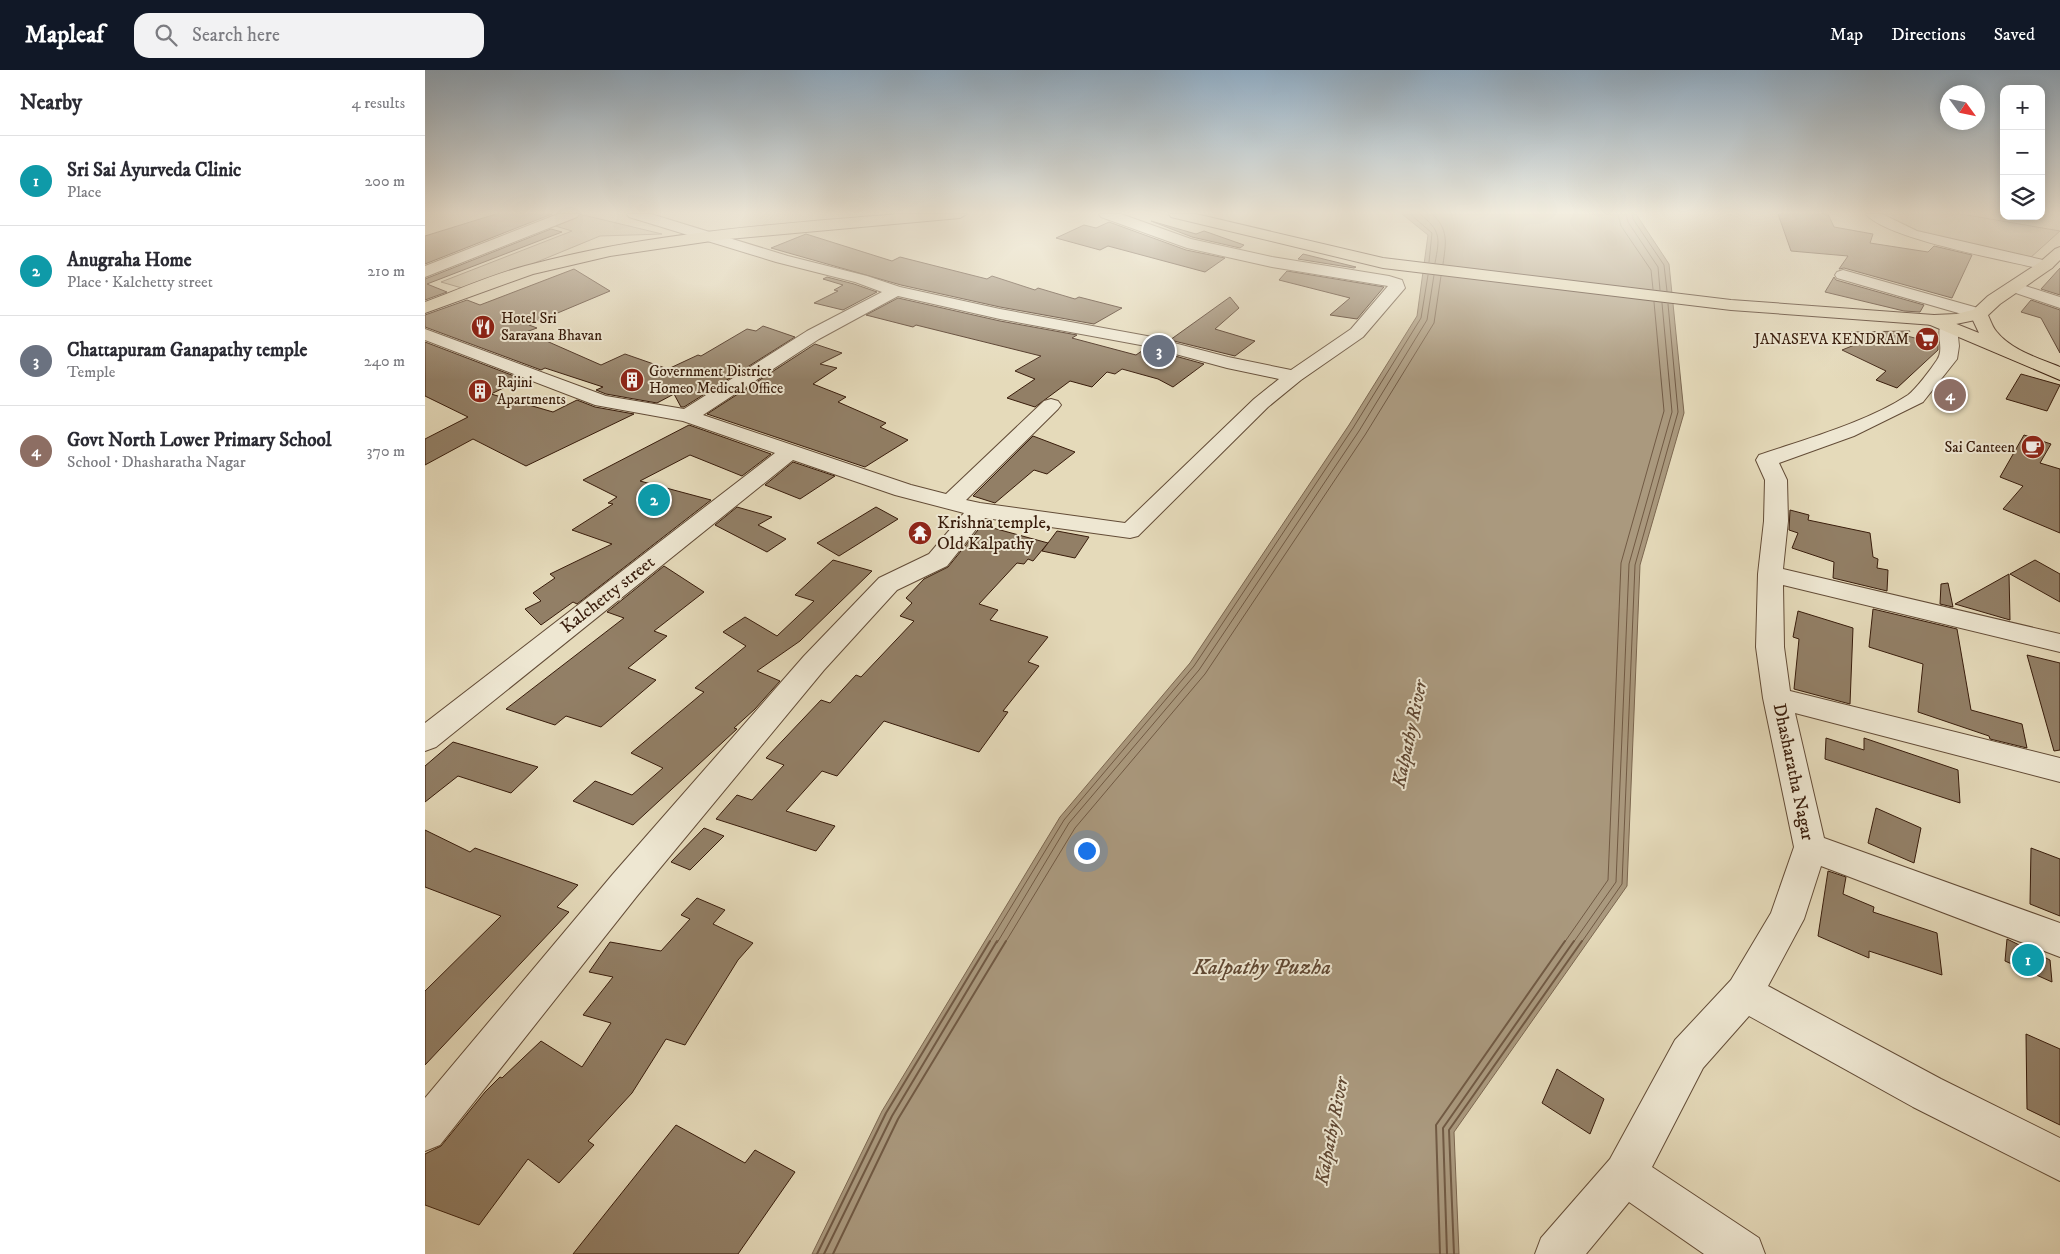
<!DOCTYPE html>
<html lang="en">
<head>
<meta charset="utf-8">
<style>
	body { margin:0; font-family:"IM FELL DW Pica",serif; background:#f2f2f3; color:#2b2b33 }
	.controls { position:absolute; right:15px; top:15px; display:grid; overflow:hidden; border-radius:10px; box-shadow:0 2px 12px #0003 }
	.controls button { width:45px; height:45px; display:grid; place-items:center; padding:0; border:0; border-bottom:1px solid #e1e1e2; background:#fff; color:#2b2b33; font:25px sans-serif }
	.compass { position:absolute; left:1515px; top:15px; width:45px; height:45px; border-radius:50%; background:#fff; box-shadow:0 2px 12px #0003; rotate:123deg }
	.you { position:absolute; left:661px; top:780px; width:18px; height:18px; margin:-12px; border:4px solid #fff; border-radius:50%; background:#1a73e8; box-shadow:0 0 0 8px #1a73e833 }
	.badge { display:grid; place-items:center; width:32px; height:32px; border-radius:50%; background:#111827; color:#fff; font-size:16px; font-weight:700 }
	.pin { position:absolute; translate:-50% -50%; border:2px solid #fff; box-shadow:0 1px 5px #0006 }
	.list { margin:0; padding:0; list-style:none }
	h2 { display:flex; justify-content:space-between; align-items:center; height:65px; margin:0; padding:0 20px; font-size:21px }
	h2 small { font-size:16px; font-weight:400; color:#7c7c81 }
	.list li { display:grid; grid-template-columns:32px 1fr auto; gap:15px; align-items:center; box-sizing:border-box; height:90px; padding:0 20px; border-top:1px solid #e1e1e2 }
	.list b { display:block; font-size:19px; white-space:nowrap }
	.list p { margin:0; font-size:16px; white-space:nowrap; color:#7c7c81 }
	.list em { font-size:16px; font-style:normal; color:#7c7c81 }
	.icon { flex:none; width:28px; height:28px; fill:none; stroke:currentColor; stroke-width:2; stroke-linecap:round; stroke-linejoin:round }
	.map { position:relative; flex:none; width:1635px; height:1184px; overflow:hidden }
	header { display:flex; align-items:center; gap:30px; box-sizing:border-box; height:70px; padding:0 25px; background:#111827; color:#fff }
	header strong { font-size:24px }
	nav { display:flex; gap:28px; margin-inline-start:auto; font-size:18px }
	.search { width:350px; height:45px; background:#f2f2f3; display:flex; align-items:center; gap:12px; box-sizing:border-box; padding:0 18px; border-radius:15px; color:#7c7c81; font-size:19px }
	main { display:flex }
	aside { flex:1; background:#fff }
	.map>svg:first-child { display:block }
</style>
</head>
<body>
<header>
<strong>Mapleaf</strong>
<div class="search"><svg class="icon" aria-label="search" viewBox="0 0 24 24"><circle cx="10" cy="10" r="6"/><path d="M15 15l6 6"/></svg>Search here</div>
<nav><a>Map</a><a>Directions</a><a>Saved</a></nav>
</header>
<main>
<aside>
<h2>Nearby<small>4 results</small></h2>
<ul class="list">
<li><span class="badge" style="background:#0f9aa8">1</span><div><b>Sri Sai Ayurveda Clinic</b><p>Place</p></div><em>200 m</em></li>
<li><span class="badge" style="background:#0f9aa8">2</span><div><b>Anugraha Home</b><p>Place · Kalchetty street</p></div><em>210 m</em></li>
<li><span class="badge" style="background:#6b7280">3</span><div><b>Chattapuram Ganapathy temple</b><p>Temple</p></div><em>240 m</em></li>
<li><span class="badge" style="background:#8d6e63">4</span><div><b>Govt North Lower Primary School</b><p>School · Dhasharatha Nagar</p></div><em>370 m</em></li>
</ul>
</aside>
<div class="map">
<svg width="1635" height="1184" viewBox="0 0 1635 1184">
	<rect width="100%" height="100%" fill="#e5daba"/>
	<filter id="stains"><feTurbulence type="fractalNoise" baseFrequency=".004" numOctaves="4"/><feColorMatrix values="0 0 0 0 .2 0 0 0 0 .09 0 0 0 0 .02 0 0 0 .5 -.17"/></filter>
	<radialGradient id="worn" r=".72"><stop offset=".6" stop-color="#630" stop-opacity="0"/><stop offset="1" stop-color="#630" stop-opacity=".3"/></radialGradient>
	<g fill="#c8ba9c" stroke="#806b54">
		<polygon points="154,144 237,164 175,166 44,220 16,212 147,161 127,155"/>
		<polygon points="1450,144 1536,144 1635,161 1605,188 1487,161"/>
	</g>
	<polygon fill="#aa997e" stroke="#7c6750" points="977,144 1211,144 1244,194 1259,343 1215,495 1202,816 1029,1062 1034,1184 387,1184 457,1041 635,747 765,593 924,355 992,246 1003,165"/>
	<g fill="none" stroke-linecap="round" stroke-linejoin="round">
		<g stroke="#715a44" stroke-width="1">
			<polyline points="985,144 1007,163 1004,192"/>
			<path d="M995,144c21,17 20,23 15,49"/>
			<path d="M1007,144c17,15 14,29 11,50"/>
			<polyline points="1193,144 1196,156 1226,200 1228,219"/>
			<polyline points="1201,144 1203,152 1233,197 1235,220"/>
			<polyline points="1207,144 1208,149 1239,195 1242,221"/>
			<polyline points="564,873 639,750 769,596 928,358 996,248 1003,205"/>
			<polyline points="572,873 644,753 774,600 934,361 1002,250 1009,205"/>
			<polyline points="580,873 650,758 780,604 940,365 1009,253 1016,206"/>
			<polyline points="1139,873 1183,810 1196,493 1239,341 1229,232"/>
			<polyline points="1148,873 1191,812 1204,494 1247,342 1237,233"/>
			<polyline points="1156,873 1197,814 1210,495 1253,342 1243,234"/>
		</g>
		<g stroke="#715a44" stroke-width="2">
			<polyline points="392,1184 461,1043 565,871"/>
			<polyline points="399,1184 467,1046 572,871"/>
			<polyline points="408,1184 473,1049 581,871"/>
			<polyline points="1015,1184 1011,1055 1140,871"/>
			<polyline points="1022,1184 1018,1058 1149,871"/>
			<polyline points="1029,1184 1024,1060 1157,871"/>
		</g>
	</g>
	<g fill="#927f66" stroke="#381c0b">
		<polygon points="71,144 127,144 0,194 0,166"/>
		<polygon points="1353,144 1403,144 1409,157 1448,164 1445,173 1503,182 1509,176 1547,185 1527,228 1419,198 1414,199 1423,186 1366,181"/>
		<polygon points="726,151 771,164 779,161 819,175 815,178 767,167"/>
		<polygon points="684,152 761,180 800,188 780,202 683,176 675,180 631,168 659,155 671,158"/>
		<polygon points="126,159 137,162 2,214 22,222 0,230 0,209"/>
		<polygon points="381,164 467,191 475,187 562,209 567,206 610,220 613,218 650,229 654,227 697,238 669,254 575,237 476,215 346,178"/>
		<polygon points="878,184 931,197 929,198 873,189"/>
		<polygon points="1635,198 1635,225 1616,219"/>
		<polygon points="149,199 185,221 104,255 112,258 101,262 176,295 200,284 243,299 273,285 276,286 322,259 331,261 338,256 370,267 259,337 256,337 249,324 232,333 181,324 171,320 178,317 120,298 116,300 0,257 0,245 42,230 55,235"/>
		<polygon points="862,201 959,217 932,249 905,245 925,228 854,210"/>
		<polygon points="402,207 429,214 452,222 418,240 389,233 413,221 409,220 418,215 398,209"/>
		<polygon points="1409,207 1411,210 1499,235 1495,242 1479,241 1400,222"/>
		<polygon points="805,227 814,238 790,259 830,271 810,286 745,270"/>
		<polygon points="473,228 575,251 652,265 647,268 711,285 721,278 779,294 748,317 733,309 697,299 690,304 682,302 667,317 645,311 610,337 582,328 610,309 590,301 616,286 491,255 488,257 441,245"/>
		<polygon points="1606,230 1635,240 1635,283 1616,248 1596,242"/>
		<polygon points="1485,261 1482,266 1513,274 1513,280 1472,318 1451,310 1461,301 1417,280 1437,272 1425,262"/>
		<polygon points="0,272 97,309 66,324 128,342 152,330 170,337 209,344 101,396 48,369 0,395 0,369 43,347 0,326"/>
		<polygon points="390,274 417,283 395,294 412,298 388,314 421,327 413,332 461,353 455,357 483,370 440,397 282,344"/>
		<polygon points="1596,304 1635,315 1622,341 1581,329"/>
		<polygon points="264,355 346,384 317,406 265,385 215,411 286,430 152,534 148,532 116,555 100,539 116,531 108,523 130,508 125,504 187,474 147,460 188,434 183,433 192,427 158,410"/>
		<polygon points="1599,365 1626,374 1615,393 1635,399 1635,463 1578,439 1598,416 1575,407"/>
		<polygon points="608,366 650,382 622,404 609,400 570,433 548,426"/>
		<polygon points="368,392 410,406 375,429 340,415"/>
		<polygon points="312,437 347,447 333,455 361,469 342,482 290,455"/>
		<polygon points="451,437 473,449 414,486 392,473"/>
		<polygon points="1365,440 1384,445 1383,450 1445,463 1448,487 1453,489 1452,498 1463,500 1462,521 1408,508 1409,492 1367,478 1373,463 1364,460"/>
		<polygon points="557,455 623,473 608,491 603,489 599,494 592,493 554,534 573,540 565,550 623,567 603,592 614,596 578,641 583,642 554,682 459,651 412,706 397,701 361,741 410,756 391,781 291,749 312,725 327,730 359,695 341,688 396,630 405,633 431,605 436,607 489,551 475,546 487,533 481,528 499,509 523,497"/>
		<polygon points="632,461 664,467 650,488 617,481"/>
		<polygon points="408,490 447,501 375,571 332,601 355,611 330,639 309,658 312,659 208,755 148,731 170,711 207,725 238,698 206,683 279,622 270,618 321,576 298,562 320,547 352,566 389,531 370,525"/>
		<polygon points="1610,490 1635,504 1635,532 1585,504"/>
		<polygon points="239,496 279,522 229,561 242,566 203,598 231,610 176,657 141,646 130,655 81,639 199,548 182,542"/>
		<polygon points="1584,504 1585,550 1530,534 1559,518"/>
		<polygon points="1523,513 1528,537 1515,534 1516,514"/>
		<polygon points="1448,539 1532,559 1546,640 1597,654 1602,678 1565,669 1564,666 1493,642 1498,594 1444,577"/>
		<polygon points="1373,541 1428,558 1425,634 1369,619 1374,569 1368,567"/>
		<polygon points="1602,585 1635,593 1635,680 1629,681"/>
		<polygon points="1401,668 1439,680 1439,668 1533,700 1535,733 1400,689"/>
		<polygon points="28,672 113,697 86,723 33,706 0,732 0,696"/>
		<polygon points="1451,738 1496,758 1489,793 1443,773"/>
		<polygon points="279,758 299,766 265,800 246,792"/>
		<polygon points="0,760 45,782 50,778 153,815 132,837 144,842 0,995 0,921 76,846 0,817"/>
		<polygon points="1606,778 1635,789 1635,846 1605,834"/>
		<polygon points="1403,801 1421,807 1418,824 1449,837 1448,842 1512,863 1517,905 1444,881 1444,888 1393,866"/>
		<polygon points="272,828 300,840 288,854 328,873 313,890 260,975 241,969 207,1023 163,1071 169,1075 134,1113 103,1089 54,1155 0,1135 0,1084 16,1076 60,1022 75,1007 77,1008 116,971 157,997 186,953 158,945 188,907 164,902 185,872 236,881 265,849 256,845"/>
		<polygon points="1582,869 1625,890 1627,912 1580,891"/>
		<polygon points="1601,964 1635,979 1635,1055 1602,1039"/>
		<polygon points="1132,999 1179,1029 1165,1064 1117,1033"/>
		<polygon points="251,1055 320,1093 330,1080 370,1102 313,1184 148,1184"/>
	</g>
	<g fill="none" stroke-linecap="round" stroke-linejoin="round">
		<g stroke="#634c37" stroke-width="2">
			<g id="minor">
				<polygon points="133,144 154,144 152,147 0,207 0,196"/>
				<path d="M202,144h24l137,42 79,20 33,11 100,22 147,27 81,21 63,13 60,-41 37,-43 -116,-19 -85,-19 -86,-31 -2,-3h22l70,25 81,18 117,19 13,4 3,8 -42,49 -62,43 -33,27 -130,129 -8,2 -145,-20 -38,48 -50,24 -73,80 -187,226 -197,249 -15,6v-53l188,-224 191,-218 75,-78 50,-24 35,-41 -69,-18 -102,-35 -357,287 -11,4v-28l350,-270 -92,-32 -88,-16 -170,-65v-11l181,67 78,13 123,-78 75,-39 -27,-10 -79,-20 -147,-45zM473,226l102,23 146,27 81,22 52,11 -25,20 -129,124 -145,-20 -14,-3 92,-91 3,-4 -3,-4 -7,-2 -7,2 -98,93 -35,-9 -208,-70 116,-76z"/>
				<path d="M1441,144h16l35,17 135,31 2,3 -2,3 -6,2c-36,-9 -161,-31 -180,-56z"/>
				<polygon points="1418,200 1560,240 1563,244 1560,248 1554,249 1412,208 1410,205 1412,202"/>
				<polygon points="1588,212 1635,227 1635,238 1582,220 1580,217 1582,214"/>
				<path d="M1523,252l6,1 3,4 2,19 -2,13 -34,43 -69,34 -75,27 8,17 1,41 -5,48 277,65v18l-277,-67 1,62 6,44 270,67v24l-265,-69 29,125 236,85v34l-239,-91 -17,53 -36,67 173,93 119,59v43l-147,-74 -164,-91 -46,52 -51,99 107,71 6,16h-61l-75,-52 -43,52h-51l6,-16 69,-79 65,-119 56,-60 40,-67 23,-66 -31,-149 -7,-51 2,-73 6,-53 1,-41 -9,-20 3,-5c47,-16 108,-33 149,-60 8,-6 23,-26 29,-35 8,-11 -2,-27 5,-37z"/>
			</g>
		</g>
		<g stroke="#381c0b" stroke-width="2">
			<path id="major" d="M1554,239l6,1c5,7 6,15 11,21 15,19 42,27 64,36v13l-132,-56 -3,-4 3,-4 6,-1 45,18 -9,-19 3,-4z"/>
		</g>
		<g stroke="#381c0b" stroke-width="2">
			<g id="highway">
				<path d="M474,144h68l-7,4 -242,22 -108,16 -77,18 -108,39v-11c33,-12 66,-27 100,-36 121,-33 249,-42 374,-52z"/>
				<polygon points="744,144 771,144 958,188 1306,230 1509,245 1531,244 1548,240 1563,226 1615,192 1630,179 1635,177 1635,190 1627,198 1575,234 1560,248 1531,254 1509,255 1306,240 958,198 746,147"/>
			</g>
		</g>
		<use href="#minor" fill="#eee7d2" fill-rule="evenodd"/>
		<use href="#major" fill="#e5daba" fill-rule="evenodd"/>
		<use href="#highway" fill="#e5daba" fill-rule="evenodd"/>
	</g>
	<linearGradient id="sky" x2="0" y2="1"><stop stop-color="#8fa9be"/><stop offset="0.46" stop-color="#f3eee0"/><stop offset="1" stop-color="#f3eee0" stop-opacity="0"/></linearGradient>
	<rect width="1635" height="310" fill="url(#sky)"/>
	<defs>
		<g id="restaurant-disc" transform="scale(1.25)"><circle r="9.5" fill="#8f2418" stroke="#eee7d2"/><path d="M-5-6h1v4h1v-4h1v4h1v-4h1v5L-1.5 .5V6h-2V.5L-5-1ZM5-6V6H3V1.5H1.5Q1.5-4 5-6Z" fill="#fff"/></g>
		<g id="supermarket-disc" transform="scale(1.25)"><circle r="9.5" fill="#8f2418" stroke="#eee7d2"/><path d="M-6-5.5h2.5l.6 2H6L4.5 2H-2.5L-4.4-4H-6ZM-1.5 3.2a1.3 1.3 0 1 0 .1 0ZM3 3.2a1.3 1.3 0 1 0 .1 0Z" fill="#fff"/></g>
		<g id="building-disc" transform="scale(1.25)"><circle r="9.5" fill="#8f2418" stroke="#eee7d2"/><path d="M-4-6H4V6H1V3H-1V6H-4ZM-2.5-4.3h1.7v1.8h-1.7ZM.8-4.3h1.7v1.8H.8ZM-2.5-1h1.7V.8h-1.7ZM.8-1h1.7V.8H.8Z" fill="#fff"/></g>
		<g id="cafe-disc" transform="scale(1.25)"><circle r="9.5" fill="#8f2418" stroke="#eee7d2"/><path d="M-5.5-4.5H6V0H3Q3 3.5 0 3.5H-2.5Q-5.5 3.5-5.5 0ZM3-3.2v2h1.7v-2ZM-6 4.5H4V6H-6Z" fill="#fff"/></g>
		<g id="temple-disc" transform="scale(1.25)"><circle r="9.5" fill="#8f2418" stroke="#eee7d2"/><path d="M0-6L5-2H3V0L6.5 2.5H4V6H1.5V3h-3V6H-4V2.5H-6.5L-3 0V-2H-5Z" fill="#fff"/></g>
	</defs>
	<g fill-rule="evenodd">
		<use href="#restaurant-disc" x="58" y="257"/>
		<use href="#supermarket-disc" x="1502" y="269"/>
		<use href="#building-disc" x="207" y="310"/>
		<use href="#building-disc" x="55" y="321"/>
		<use href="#cafe-disc" x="1608" y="377"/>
		<use href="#temple-disc" x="495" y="463"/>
	</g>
	<g text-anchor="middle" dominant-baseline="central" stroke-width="4" stroke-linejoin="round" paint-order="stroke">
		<g font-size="15" fill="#381c0b" stroke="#eee7d2" text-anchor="start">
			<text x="76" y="248">Hotel Sri<tspan x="76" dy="17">Saravana Bhavan</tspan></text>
			<text x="1484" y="269" text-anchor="end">JANASEVA KENDRAM</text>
			<text x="224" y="301">Government District<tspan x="224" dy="17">Homeo Medical Office</tspan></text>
			<text x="72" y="312">Rajini<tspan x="72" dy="17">Apartments</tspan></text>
			<text x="1590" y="377" text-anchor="end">Sai Canteen</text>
		</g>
		<g font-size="18" fill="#381c0b" stroke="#eee7d2" text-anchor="start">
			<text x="512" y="453">Krishna temple,<tspan x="512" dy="21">Old Kalpathy</tspan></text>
		</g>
		<g font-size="18" fill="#381c0b" stroke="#eee7d2">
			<text transform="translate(183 525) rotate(-38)">Kalchetty street</text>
			<text transform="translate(1368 702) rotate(78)">Dhasharatha Nagar</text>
		</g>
		<g font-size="19" font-style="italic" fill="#604833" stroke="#eee7d2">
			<text transform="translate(985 664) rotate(-78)">Kalpathy River</text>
			<text transform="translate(907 1061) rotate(-79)">Kalpathy River</text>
		</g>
		<g font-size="22" font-style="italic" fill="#604833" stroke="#eee7d2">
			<text x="837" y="897">Kalpathy Puzha</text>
		</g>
	</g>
	<rect width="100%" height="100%" filter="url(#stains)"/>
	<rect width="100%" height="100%" fill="url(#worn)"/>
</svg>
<div class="controls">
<button>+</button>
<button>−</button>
<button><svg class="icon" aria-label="layers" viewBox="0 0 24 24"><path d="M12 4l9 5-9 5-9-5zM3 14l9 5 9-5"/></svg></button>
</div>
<svg class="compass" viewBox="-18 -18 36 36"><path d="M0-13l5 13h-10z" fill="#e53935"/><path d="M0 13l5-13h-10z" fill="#7c7c81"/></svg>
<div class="you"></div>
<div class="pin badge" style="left:1603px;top:890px;background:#0f9aa8">1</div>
<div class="pin badge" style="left:229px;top:430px;background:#0f9aa8">2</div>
<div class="pin badge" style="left:734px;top:281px;background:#6b7280">3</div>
<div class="pin badge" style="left:1525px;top:325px;background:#8d6e63">4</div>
</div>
</main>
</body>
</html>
